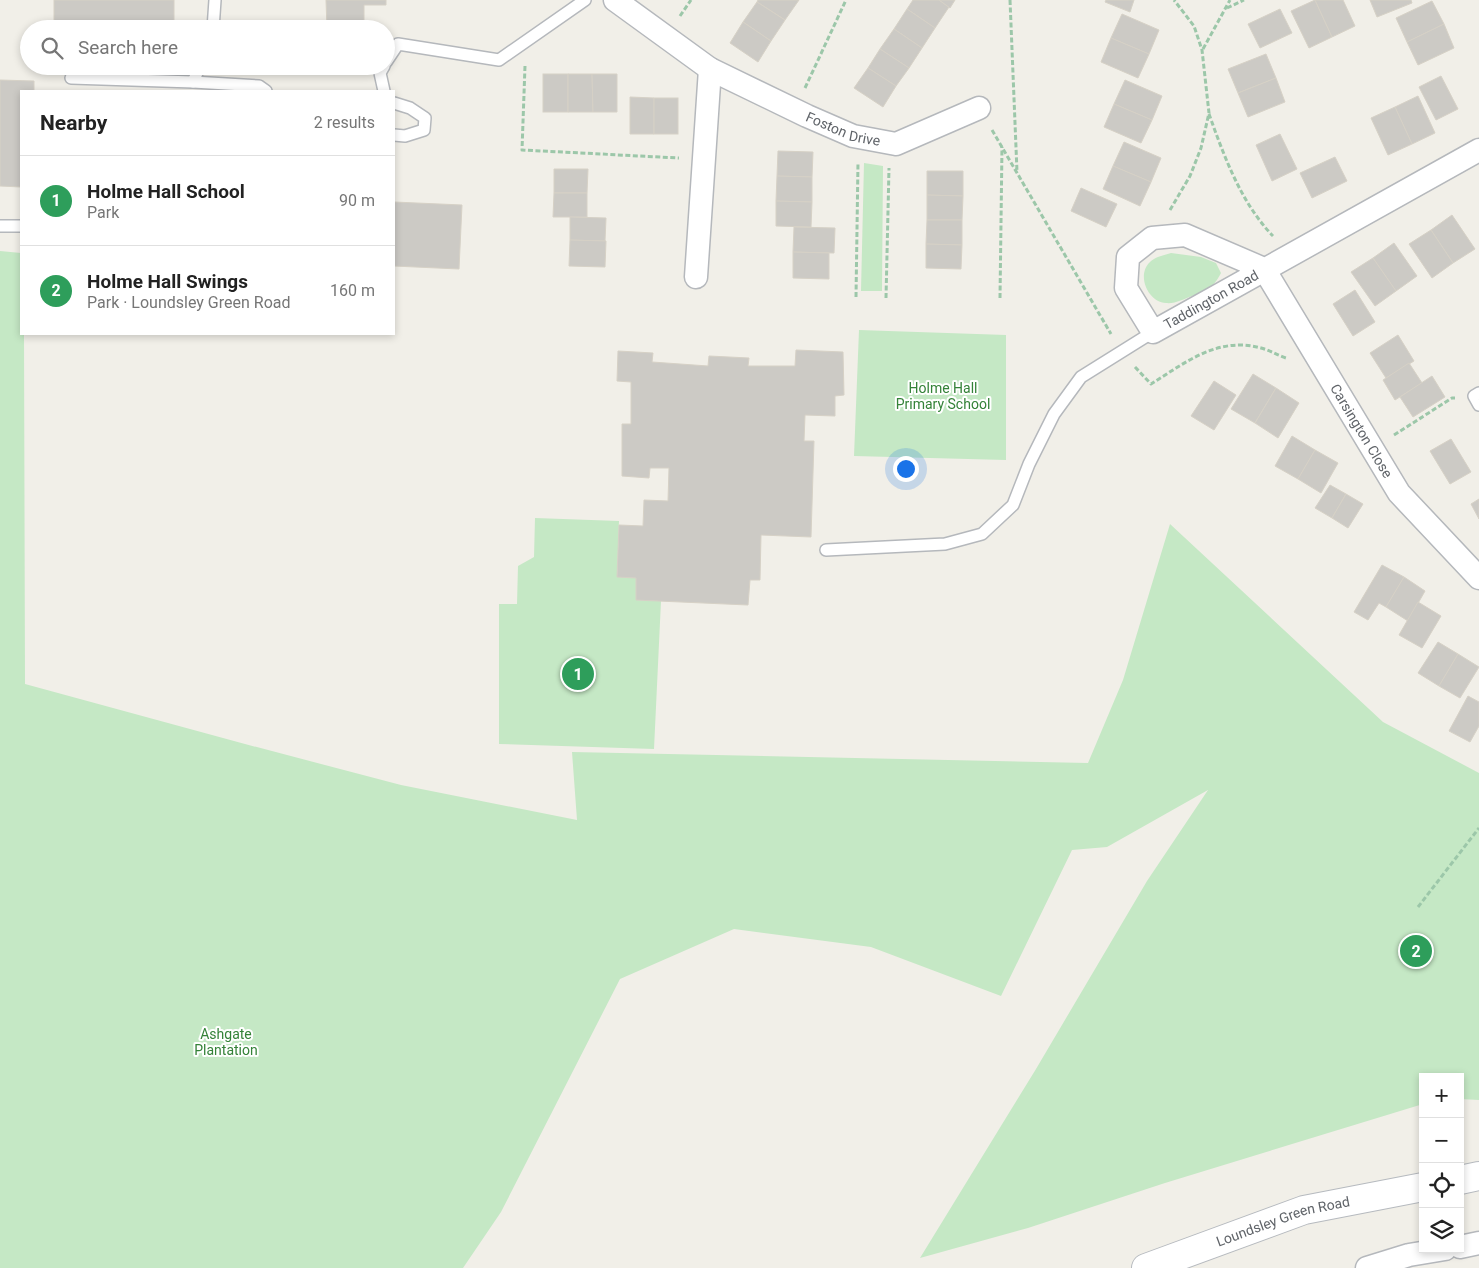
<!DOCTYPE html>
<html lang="en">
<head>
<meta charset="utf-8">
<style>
	body { margin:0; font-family:Roboto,sans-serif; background:#f6f6f6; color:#222 }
	.controls { position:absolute; right:15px; bottom:15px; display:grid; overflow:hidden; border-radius:0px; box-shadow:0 2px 8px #0003 }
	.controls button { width:45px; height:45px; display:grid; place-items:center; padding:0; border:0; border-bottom:1px solid #e0e0e0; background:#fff; color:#222; font:25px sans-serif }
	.you { position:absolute; left:905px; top:468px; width:18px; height:18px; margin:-12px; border:4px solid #fff; border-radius:50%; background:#1a73e8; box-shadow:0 0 0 8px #1a73e833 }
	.badge { display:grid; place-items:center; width:32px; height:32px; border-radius:50%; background:#7c3aed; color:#fff; font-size:16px; font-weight:700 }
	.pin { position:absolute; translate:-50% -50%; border:2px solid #fff; box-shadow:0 1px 5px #0006 }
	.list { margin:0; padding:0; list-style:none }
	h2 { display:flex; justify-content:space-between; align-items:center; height:65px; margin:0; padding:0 20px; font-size:21px }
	h2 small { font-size:16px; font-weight:400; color:#767676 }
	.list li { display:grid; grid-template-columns:32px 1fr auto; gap:15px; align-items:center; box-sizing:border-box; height:90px; padding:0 20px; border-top:1px solid #e0e0e0 }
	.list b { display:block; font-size:19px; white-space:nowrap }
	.list p { margin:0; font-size:16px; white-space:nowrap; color:#767676 }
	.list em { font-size:16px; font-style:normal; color:#767676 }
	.icon { flex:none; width:28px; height:28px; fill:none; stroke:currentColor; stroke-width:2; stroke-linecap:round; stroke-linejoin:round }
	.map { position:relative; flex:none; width:1479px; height:1268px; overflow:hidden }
	.search { position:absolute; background:#fff; box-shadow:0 2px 8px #0003; left:20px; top:20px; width:375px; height:55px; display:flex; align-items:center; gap:12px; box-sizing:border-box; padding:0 18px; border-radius:28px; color:#767676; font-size:19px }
	.panel { position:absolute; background:#fff; box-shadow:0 2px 8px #0003; left:20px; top:90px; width:375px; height:245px; border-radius:0px }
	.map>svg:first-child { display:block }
</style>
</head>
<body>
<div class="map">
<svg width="1479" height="1268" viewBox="0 0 1479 1268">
	<rect width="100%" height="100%" fill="#f1efe8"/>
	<g fill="#c5e8c5">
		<polygon points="864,163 883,166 882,291 861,291"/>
		<polygon points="0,251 21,253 21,334 24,334 25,684 245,744 401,785 577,820 572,752 1088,763 1123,680 1170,524 1383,722 1479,773 1479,1100 1460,1099 1460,1077 1423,1077 1423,1104 1165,1183 1028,1228 920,1258 1036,1069 1147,881 1208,790 1107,847 1072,850 1001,996 871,947 734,929 620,979 501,1212 463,1268 0,1268"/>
		<path d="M1171,253l30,4 15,6 5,10c-8,15 -13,17 -29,23 -8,3 -17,8 -26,7 -18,-1 -30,-28 -16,-41 5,-5 14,-7 21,-9z"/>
		<polygon points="859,330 1006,335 1006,460 854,456"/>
		<polygon points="535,518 619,521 617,576 636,578 636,600 661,601 654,749 499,744 499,604 517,604 518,566 534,557"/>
	</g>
	<g fill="#cccac5" stroke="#d6d1c6">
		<polygon points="54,0 174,0 174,28 54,27"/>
		<polygon points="326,0 386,0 386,5 364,5 364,29 327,29"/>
		<polygon points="758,0 799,0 785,20 757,2"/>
		<polygon points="913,0 939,0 949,7 935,28 907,9"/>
		<polygon points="939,0 955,0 950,8"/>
		<polygon points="1106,0 1134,0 1130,12 1105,2"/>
		<polygon points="1315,0 1332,37 1309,48 1291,11"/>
		<polygon points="1315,0 1343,0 1355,26 1332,37"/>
		<polygon points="1370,0 1411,0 1412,3 1377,17"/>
		<polygon points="1432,1 1444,24 1407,42 1396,18"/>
		<polygon points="757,2 785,20 771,41 743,22"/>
		<polygon points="907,9 935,28 922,48 894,29"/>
		<polygon points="1280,9 1292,33 1260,48 1248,24"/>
		<polygon points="1122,14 1159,30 1149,54 1111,38"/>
		<polygon points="743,22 771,41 758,62 730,43"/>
		<polygon points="1444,24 1454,48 1418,65 1407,42"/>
		<polygon points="894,29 922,48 909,68 880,49"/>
		<polygon points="1111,38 1149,54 1138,78 1101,62"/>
		<polygon points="880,49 909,68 896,86 868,68"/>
		<polygon points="1266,54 1276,78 1238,93 1228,69"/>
		<polygon points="868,68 896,86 883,107 854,88"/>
		<rect x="543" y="74" width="25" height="38"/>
		<polygon points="568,74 592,74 593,112 568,112"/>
		<polygon points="592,74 617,74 617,112 593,112"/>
		<polygon points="1441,76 1458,109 1436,120 1419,87"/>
		<polygon points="1276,78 1285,102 1248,117 1238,93"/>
		<polygon points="0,80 34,81 34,91 21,91 21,187 0,186"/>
		<polygon points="1125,80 1162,96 1152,120 1114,104"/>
		<polygon points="1418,96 1435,133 1412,144 1395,107"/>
		<polygon points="630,97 654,98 654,134 630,134"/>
		<rect x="654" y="98" width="24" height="36"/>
		<polygon points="1114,104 1152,120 1141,143 1104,127"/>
		<polygon points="1395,107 1412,144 1388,155 1371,118"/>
		<polygon points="1280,134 1297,169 1272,181 1256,145"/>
		<polygon points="1124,142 1161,158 1151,182 1113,166"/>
		<polygon points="778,151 813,152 812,177 777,176"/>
		<polygon points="1335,157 1347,181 1312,198 1300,173"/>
		<polygon points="1113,166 1151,182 1140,206 1103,189"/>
		<polygon points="554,169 588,169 587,193 554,193"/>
		<polygon points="927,171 963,171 963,196 927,195"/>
		<polygon points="777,176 812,177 812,202 776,201"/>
		<polygon points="1081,188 1117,204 1106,227 1071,211"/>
		<polygon points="554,193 587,193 587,217 553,217"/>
		<polygon points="927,195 963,196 962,220 927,220"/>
		<polygon points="776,201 812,202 811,227 776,226"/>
		<polygon points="394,202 462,205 459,269 394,266"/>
		<polygon points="1452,215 1475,249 1453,263 1431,230"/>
		<polygon points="570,217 606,218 605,241 570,240"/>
		<polygon points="927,220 962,220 962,245 926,244"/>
		<polygon points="794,227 835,228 834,253 793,252"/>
		<polygon points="1431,230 1453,263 1432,278 1409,244"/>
		<polygon points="570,240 606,241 605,267 569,266"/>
		<polygon points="1394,243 1417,276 1396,291 1373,258"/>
		<polygon points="926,244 962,245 961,269 926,268"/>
		<polygon points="793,252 829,253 829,279 793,278"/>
		<polygon points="1373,258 1396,291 1375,306 1351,272"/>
		<polygon points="1355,290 1375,322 1353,336 1333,304"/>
		<polygon points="1398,335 1414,361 1386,378 1370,353"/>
		<polygon points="796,350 843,352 844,395 835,396 835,416 805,415 804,441 814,441 811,537 761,535 760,580 750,580 748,605 636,600 636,578 617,577 619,525 643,526 644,500 668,501 669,468 650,468 649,478 622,476 622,424 631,424 631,382 617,381 618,351 653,353 652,362 708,366 709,356 749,358 748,366 795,366"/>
		<polygon points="1409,363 1422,383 1395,400 1383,380"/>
		<polygon points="1253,374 1276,388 1255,423 1231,409"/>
		<polygon points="1432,376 1445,397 1413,417 1400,397"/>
		<polygon points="1214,381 1236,395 1214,430 1191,416"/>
		<polygon points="1276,388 1299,403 1278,438 1255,423"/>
		<polygon points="1292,436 1315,450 1298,479 1275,466"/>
		<polygon points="1451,439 1471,472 1450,484 1430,451"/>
		<polygon points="1315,450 1338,463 1321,493 1298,479"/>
		<polygon points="1330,485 1346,494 1332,518 1315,508"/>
		<polygon points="1346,494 1363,504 1348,528 1332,518"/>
		<polygon points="1479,499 1479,519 1471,504"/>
		<polygon points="1382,565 1404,577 1386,607 1379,603 1368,620 1354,612"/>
		<polygon points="1404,577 1425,591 1408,621 1386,607"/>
		<polygon points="1418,602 1441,616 1422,648 1399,635"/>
		<polygon points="1438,642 1458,654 1439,686 1418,673"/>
		<polygon points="1458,654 1479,667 1460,698 1439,686"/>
		<polygon points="1468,696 1479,702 1479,726 1470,742 1449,731"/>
	</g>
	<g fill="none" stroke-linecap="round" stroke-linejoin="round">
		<g stroke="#b5b8bc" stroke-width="14">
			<g id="service">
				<polyline points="213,29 215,0"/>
				<polyline points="386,62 398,44 499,60 585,0"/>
				<polyline points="384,66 380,73 384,91"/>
				<polyline points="71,78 193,82 200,66"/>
				<polyline points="193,82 259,86 266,91"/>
				<polyline points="394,103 410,108 425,118 424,130 405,136 394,135"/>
				<polyline points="0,226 21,226"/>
				<polyline points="1479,393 1474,396 1479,405"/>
				<polyline points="826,550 945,544 982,534 1013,505 1029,464 1054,414 1081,377 1153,332"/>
			</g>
		</g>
		<g stroke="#b5b8bc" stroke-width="25">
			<g id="minor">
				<path id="s1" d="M615,0l95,69 97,47 46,20 43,8 83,-36"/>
				<path id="s2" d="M1264,269l-79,-34 -33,3 -24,19 -2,31 27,44 326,-182"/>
				<path id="s3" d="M1264,269l135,224 80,85"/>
				<polyline points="696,277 710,69"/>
				<polyline points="1460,1247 1479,1243"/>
				<polyline points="1367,1268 1409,1255 1445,1249"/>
			</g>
		</g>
		<g stroke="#b6babf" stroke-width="30">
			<g id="secondary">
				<polyline points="1460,1180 1479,1176"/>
				<path id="s4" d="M1146,1268l158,-58 119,-23"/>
			</g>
		</g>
		<g stroke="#9cc7a9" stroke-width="3" stroke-dasharray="5 2.5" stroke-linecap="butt">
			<polyline points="1010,0 1017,172"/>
			<polyline points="1227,8 1244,0"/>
			<polyline points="680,16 691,0"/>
			<polyline points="1203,49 1230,0"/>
			<polyline points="525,66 522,150 679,158"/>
			<polyline points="805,88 846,0"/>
			<path d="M1209,114c15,42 32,89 64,122"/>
			<polyline points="992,130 1111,334"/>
			<polyline points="1170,210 1190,176 1201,148 1209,113 1202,50 1194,26 1174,0"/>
			<polyline points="856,297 858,162"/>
			<polyline points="886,298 889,168"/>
			<polyline points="1000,298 1002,147"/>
			<path d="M1135,367l16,17c34,-21 66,-48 110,-36 8,2 16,7 25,10"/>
			<polyline points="1394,435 1452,398 1455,398"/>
			<polyline points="1418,907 1479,828"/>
		</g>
		<use href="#service" stroke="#fff" stroke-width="11"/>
		<use href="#minor" stroke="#fff" stroke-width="22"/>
		<use href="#secondary" stroke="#fff" stroke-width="28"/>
	</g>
	<g text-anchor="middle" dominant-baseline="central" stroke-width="4" stroke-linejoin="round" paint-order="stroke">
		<g font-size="14" fill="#5f6368" stroke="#fff">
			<text stroke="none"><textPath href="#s1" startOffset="264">Foston Drive</textPath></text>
			<text stroke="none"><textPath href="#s2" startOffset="299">Taddington Road</textPath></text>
			<text stroke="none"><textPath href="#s3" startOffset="189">Carsington Close</textPath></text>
			<text stroke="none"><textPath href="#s4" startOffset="145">Loundsley Green Road</textPath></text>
		</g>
		<g font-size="14" fill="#348238" stroke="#fff">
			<text x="943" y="388">Holme Hall<tspan x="943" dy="16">Primary School</tspan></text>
			<text x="226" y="1034">Ashgate<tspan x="226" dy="16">Plantation</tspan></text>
		</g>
	</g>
</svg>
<div class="controls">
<button>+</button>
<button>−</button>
<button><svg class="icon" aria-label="locate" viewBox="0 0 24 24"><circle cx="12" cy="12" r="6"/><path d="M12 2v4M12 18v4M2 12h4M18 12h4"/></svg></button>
<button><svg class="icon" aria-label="layers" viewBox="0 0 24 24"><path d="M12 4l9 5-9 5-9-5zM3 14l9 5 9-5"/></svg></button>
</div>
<div class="you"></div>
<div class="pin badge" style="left:578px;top:674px;background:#2e9e5b">1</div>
<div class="pin badge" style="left:1416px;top:951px;background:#2e9e5b">2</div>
<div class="search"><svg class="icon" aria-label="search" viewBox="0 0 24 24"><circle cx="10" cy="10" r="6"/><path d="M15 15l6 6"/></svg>Search here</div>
<section class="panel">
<h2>Nearby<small>2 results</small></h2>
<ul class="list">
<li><span class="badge" style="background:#2e9e5b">1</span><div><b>Holme Hall School</b><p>Park</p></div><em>90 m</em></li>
<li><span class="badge" style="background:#2e9e5b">2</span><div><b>Holme Hall Swings</b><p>Park · Loundsley Green Road</p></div><em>160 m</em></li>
</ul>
</section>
</div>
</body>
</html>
